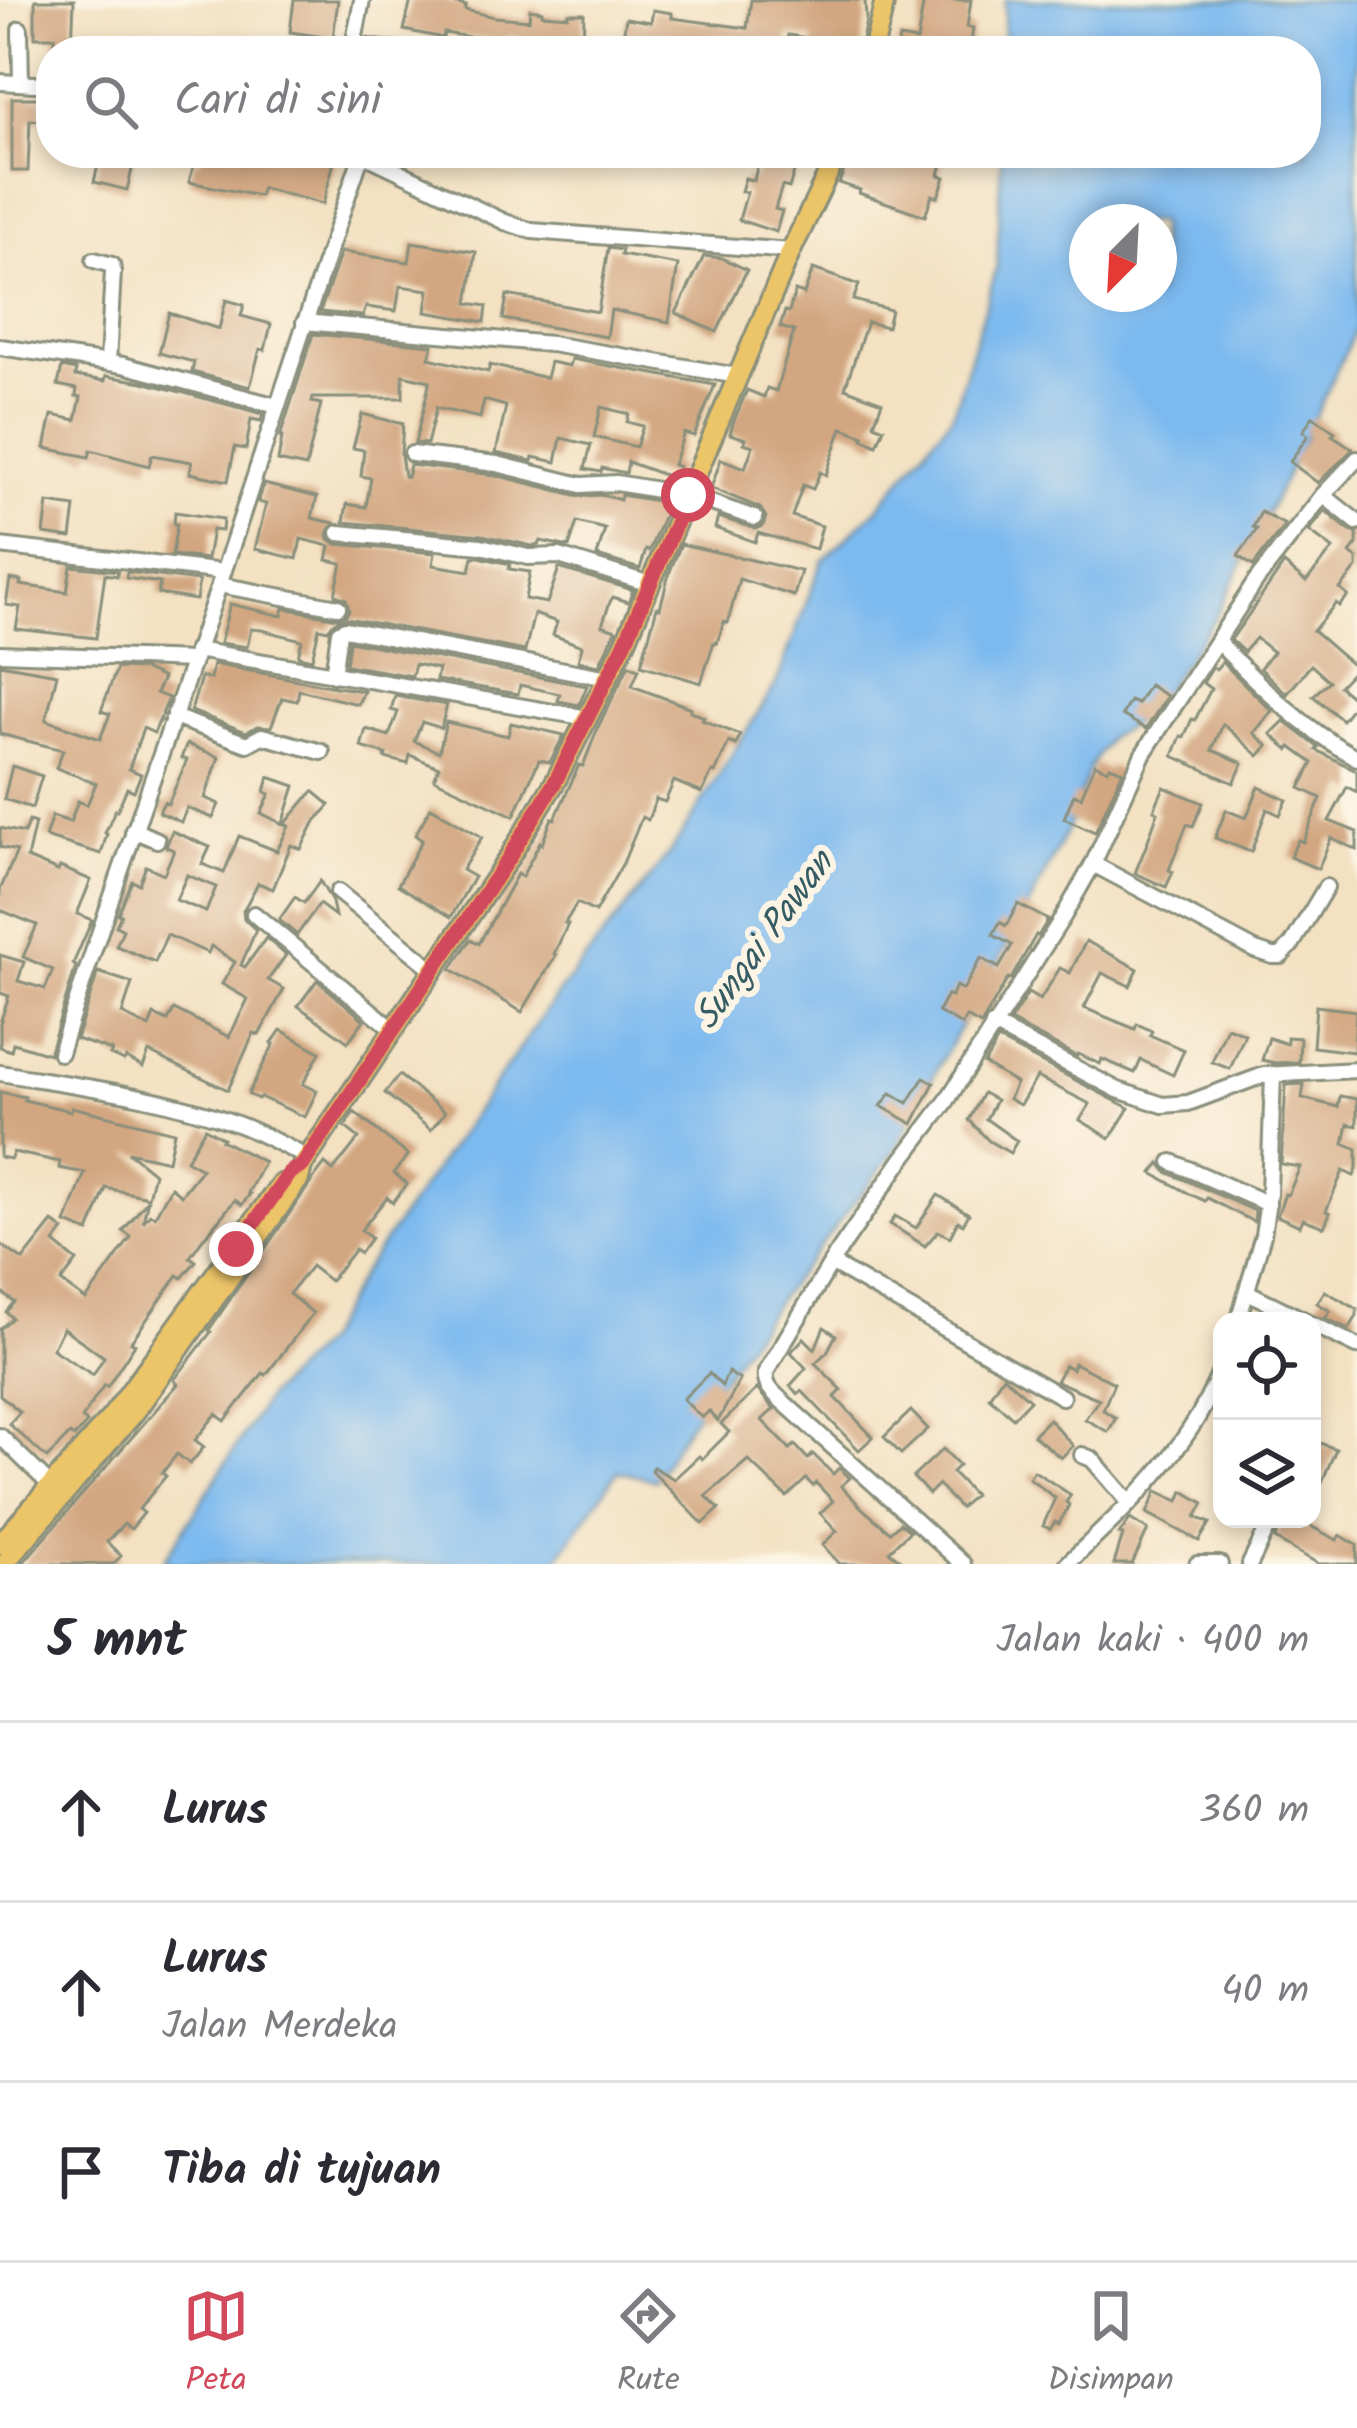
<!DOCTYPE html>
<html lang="id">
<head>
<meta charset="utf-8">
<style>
	body { margin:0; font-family:Kalam,sans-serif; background:#f2f2f3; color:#2b2b33 }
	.controls { position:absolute; right:36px; bottom:36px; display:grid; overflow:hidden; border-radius:24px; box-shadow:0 6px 18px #0003 }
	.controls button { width:108px; height:108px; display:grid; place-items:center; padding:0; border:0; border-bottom:3px solid #e1e1e2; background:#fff; color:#2b2b33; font:60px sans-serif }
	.compass { position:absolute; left:1069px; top:204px; width:108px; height:108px; border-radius:50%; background:#fff; box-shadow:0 6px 18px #0003; rotate:204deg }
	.stop { position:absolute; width:36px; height:36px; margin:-27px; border:9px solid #d1495b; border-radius:50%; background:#fff }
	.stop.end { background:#d1495b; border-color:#fff; box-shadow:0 3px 12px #0008 }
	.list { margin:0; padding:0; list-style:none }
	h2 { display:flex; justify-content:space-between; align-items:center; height:156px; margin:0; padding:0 48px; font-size:51px }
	h2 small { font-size:39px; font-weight:400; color:#7c7c81 }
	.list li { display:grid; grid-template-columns:78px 1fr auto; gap:36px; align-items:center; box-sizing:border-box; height:180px; padding:0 48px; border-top:3px solid #e1e1e2 }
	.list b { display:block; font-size:45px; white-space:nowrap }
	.list p { margin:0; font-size:39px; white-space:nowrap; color:#7c7c81 }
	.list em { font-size:39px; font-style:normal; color:#7c7c81 }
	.icon { flex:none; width:66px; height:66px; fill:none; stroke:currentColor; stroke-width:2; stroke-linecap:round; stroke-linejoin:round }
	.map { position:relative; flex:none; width:1357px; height:1564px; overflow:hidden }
	.search { position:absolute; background:#fff; box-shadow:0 6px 18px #0003; left:36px; right:36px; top:36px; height:132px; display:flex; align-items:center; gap:30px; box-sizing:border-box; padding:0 42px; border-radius:48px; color:#7c7c81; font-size:45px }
	.sheet { height:696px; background:#fff }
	nav { display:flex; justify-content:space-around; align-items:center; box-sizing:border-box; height:168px; border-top:3px solid #e1e1e2; background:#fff; font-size:33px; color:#7c7c81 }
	nav a { display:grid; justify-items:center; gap:6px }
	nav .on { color:#d1495b }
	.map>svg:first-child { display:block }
</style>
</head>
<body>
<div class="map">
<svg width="1357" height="1564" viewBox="0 0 1357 1564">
	<rect width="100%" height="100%" fill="#fcf5e5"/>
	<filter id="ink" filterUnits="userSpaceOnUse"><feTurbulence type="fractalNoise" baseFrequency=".00833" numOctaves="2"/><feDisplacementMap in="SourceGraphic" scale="24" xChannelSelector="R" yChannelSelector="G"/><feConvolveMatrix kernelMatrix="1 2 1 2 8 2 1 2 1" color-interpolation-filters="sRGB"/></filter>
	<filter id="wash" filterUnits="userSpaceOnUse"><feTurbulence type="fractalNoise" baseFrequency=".004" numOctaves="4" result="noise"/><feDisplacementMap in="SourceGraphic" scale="48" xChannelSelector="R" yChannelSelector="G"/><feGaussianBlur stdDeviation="2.7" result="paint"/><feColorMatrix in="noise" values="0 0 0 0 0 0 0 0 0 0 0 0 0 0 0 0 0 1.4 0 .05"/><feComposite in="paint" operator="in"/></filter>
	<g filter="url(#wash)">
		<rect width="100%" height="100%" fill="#f3e1c2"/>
		<path fill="#7cb9ef" stroke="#4e7b92" stroke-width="3" fill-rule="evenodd" d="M1005,0h352v326l-38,83 -103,208 -72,101 -35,19 -19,30 -22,61 -43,86 -82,144 -49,94 -111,141 -100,139 -28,48 -37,-9 -64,93h-392l106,-168 55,-54 39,-69 198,-282 112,-141 104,-166 46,-123 57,-54 74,-93 44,-147 4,-114h305v-102h-303zM1087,222h72v72h-72z"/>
		<g id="blocks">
			<g fill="#d2a680" fill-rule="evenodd">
				<polygon points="35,0 74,0 72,47 55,47 55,37 35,37"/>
				<polygon points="294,0 338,0 333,38 290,32"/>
				<polygon points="411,0 448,0 448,2 466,6 465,10 494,17 529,20 530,9 542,11 542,14 568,16 568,13 584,13 583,50 568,49 568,42 509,36 508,40 477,38 444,33 443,38 404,30"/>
				<polygon points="751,0 865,0 866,20 860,51 812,51 813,39 788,35 786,51 706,51 667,45 666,51 621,49 626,18 651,22 653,10 672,13 672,18 747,28"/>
				<polygon points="924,0 971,0 967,27 973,28 970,51 897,51 899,38 917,41"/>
				<polygon points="12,98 42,98 42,121 30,120 28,171 12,171"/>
				<polygon points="101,153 136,153 127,190 94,182"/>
				<polygon points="202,153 317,153 335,158 323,204 262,188 259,196 189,182 195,160 200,162"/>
				<polygon points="760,153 823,153 818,164 798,160 789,188 782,186 775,209 782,211 776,232 739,220 747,192 741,191 745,178 754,181"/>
				<polygon points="851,153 945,153 939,175 945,177 938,197 932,195 925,216 859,193 860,190 839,183"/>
				<polygon points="412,242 476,252 468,303 487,306 485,322 426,312 429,290 400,286 396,311 366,307 363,316 320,312 341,252 409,262"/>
				<polygon points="608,248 622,250 621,255 678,265 669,322 611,310 607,337 503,319 507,295 598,312"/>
				<polygon points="704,256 722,258 747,270 717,332 676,313"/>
				<polygon points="813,269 859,285 853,300 891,310 887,327 867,322 845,388 882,402 874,424 884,428 877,445 863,439 864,436 842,428 826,475 820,472 813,489 803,485 792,516 822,526 816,549 758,533 755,542 715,528 718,517 756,529 763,526 766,517 760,508 711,488 721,459 745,468 753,446 744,443 746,439 730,434 733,423 747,390 764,397 767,388 776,391 794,331 780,327 785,311 789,312 795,291 804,294"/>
				<polygon points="226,300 244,305 241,316 271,324 265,350 260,349 250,387 192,372 194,362 159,353 169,313 219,329"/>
				<path d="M313,334l120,11 -4,13 59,14 2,-7 56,13 4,-16 19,4 2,-7 144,26 -21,51 -10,-3 -11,32 6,2 -4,12 -47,-17 -2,11 -24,-5 -1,4 -16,-3 6,-24 -30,-7 -5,24 -23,-5 -1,4 -36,-8 10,-47 -22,-6 -4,18 -44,-10 -9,36 -12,-1 15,-62 -27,-6v23h-90l-1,4 9,2 -15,63 -28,-6 4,-24h-2zM601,407l28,7 -2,8 16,4 -7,21 -42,-10z"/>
				<polygon points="62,367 76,370 75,376 105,381 106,376 143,382 263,414 261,421 251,419 246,449 235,447 228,481 190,473 192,462 152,455 149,466 91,450 89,457 45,448 52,415 76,420 81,397 76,396 77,389 58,385"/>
				<polygon points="362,414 403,424 401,454 404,476 407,477 410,465 495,475 579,496 604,495 620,500 621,495 669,503 649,551 646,550 640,569 597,556 605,529 577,522 569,547 541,541 539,545 532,546 482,535 344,522 347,504 366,507 371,478 361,476 364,450 353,448"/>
				<polygon points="1313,416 1335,432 1332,435 1353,449 1318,483 1290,462 1308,435 1303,431"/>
				<polygon points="264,484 317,497 312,518 334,523 328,533 329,539 337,544 435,553 433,565 470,571 473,557 479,557 510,564 509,569 530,572 525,599 547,603 559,568 633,590 628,602 613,597 610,602 602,625 616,630 599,665 578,661 582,646 553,635 557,622 534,614 525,651 347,618 334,622 328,630 319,628 312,659 298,656 302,640 262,630 251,629 247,647 220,643 230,604 282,616 284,608 337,618 346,615 349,610 346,599 335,595 342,563 327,560 330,546 301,539 297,559 255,549 266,504 258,502"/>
				<polygon points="48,503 75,507 71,538 44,534"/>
				<polygon points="1325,511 1350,531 1357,533 1357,544 1350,553 1357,558 1357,568 1340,589 1348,596 1339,606 1336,603 1313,631 1356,668 1339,686 1357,701 1342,720 1313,696 1329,681 1311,665 1287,694 1260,668 1273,652 1256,638 1244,652 1231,640 1284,564 1306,582 1333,549 1309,531"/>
				<polygon points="175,512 223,519 222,531 212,530 207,559 172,555 177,524 174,524"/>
				<polygon points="1261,512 1285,525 1253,566 1238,556 1257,529 1253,527"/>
				<polygon points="681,544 801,571 794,596 739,579 728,623 724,622 717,643 714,642 701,683 641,665 657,607 660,608 669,574"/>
				<polygon points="71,566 118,571 117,576 105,574 96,638 16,629 20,607 6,605 10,579 21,581 20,585 67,592"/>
				<polygon points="127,572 199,581 196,600 158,594 160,583 126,578"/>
				<polygon points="349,641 587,686 579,705 558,701 560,694 520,685 518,694 436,680 438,669 415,664 412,676 346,665"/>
				<polygon points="1222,662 1272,711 1254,733 1268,746 1259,756 1223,724 1212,750 1243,763 1234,783 1173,756 1181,736 1184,737 1192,719 1195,720 1211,689 1203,683 1213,667 1216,669"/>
				<polygon points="0,664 57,674 46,720 100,739 110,714 101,711 117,668 143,669 163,678 156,693 169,698 154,733 143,728 129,769 141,774 134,791 127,788 117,811 115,810 105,833 107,834 101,854 45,837 52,816 70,822 78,801 87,805 96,783 56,768 63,750 0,734"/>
				<polygon points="213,664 330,686 364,691 358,704 299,690 297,701 282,698 271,727 258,726 246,732 191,711 201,677 210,679"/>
				<polygon points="629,665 639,669 632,686 691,708 690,711 704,717 702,720 740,735 736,745 729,742 715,773 712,772 702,793 674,781 665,802 656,799 648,820 642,817 623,863 595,912 577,903 565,923 568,924 554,954 556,955 522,1012 451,969 471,939 479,944 517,874 522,877 540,842 542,844 552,818 555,819 579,765 583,766 598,727"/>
				<polygon points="1149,685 1167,696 1146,729 1122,715 1130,701 1137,704"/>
				<polygon points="395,696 447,705 441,728 422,722 414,741 439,752 446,722 508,736 511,723 564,735 550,762 539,760 514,816 434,779 439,767 410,755 408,764 385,758 386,754 361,747 366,729 389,736 398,712 391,710"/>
				<polygon points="1284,721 1318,747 1316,750 1357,771 1357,792 1347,787 1329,821 1357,832 1357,850 1331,838 1318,869 1290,857 1298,840 1303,842 1321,798 1300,788 1313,763 1291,747 1289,750 1271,734"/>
				<polygon points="187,744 219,757 205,798 219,804 213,818 187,808 181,822 159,812 164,802 168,804 187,760 181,758"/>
				<polygon points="1095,764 1108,770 1110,766 1123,771 1095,832 1064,818 1074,794 1081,797"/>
				<polygon points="12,766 42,776 32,808 4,799"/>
				<polygon points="269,777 295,786 283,824 261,813 270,794 265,792"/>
				<polygon points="1164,787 1203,803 1193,826 1187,824 1169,870 1173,872 1166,887 1135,873 1146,846 1158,812 1154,810"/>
				<polygon points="1259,787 1287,800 1280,815 1267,809 1251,852 1215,838 1226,810 1246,818"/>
				<path d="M313,791l17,14 -16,18 -13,26 -10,-4 -18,44 -15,-6 -15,28 1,8 12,11 -15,35 4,2 21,-29 20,17 -18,25 16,9 -25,46 -5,-2 -26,57 -79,-38 -6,15 -17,-9 -2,3 -14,-6 2,-4 -36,-12 22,-67 34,11 -10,31 27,13 5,-12 14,6 6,-12 55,28 19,-38 -26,-15 13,-22 -24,-16 -3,7 -41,-18 -12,27 -39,-16 7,-16 -7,-4 5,-11 -3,-1 14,-33 7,3 7,-18 18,8 10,-24 -8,-3 6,-16 38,16 -8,17 22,9 15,-37 38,15 12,-25 -4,-2zM187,875l29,12 -10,25 -30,-12z"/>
				<polygon points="431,807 482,837 462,870 474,877 451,917 398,885 422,840 415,835"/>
				<polygon points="29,821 35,823 27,858 58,871 60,867 91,880 77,914 92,920 73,964 76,966 49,1054 13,1043 11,1051 0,1047 0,1023 9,996 0,993 0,955 24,962 18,981 45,989 53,970 23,957 37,925 0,910 0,890 17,851 0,847 0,828 24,833"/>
				<polygon points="320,881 332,902 335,916 319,904 297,935 279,920 295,897 304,903"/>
				<polygon points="1018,904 1048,920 1038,936 1036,935 1011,979 1008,978 981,1025 966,1017 962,1025 938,1012 947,995 951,997 956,986 963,990 981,958 999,968 1012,945 993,935 1000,922 1006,926"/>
				<polygon points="1086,941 1138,969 1130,986 1102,973 1084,1008 1135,1029 1137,1024 1152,1031 1150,1035 1184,1050 1173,1075 1141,1060 1135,1073 1102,1059 1100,1064 1078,1054 1077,1056 1010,1021 1028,993 1040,1000 1060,968 1070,973"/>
				<polygon points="317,980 364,1020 348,1042 298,1006"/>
				<polygon points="1316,1006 1356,1011 1354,1052 1313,1047"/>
				<polygon points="1227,1027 1245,1034 1230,1069 1212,1062"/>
				<polygon points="281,1030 320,1052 303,1084 317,1091 305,1117 260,1097 258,1099 248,1094 274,1044 272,1043"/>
				<polygon points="1287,1037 1300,1038 1299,1062 1275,1063 1262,1060 1269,1038 1287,1044"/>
				<polygon points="998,1040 1129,1108 1110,1138 1080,1120 1090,1104 1037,1077 1020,1105 1009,1099 1016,1083 984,1064"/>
				<polygon points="399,1075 445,1112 431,1130 385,1093"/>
				<polygon points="924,1077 934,1083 913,1124 881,1106 891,1093 908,1103"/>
				<polygon points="1304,1084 1302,1098 1338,1107 1340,1096 1357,1099 1357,1126 1348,1124 1344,1144 1357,1149 1357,1169 1354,1176 1343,1171 1326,1211 1330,1213 1324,1227 1303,1219 1300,1226 1277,1216 1285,1194 1288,1195 1300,1167 1281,1164 1286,1085"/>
				<polygon points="0,1092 25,1097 24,1100 71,1111 72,1107 174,1132 168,1161 128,1152 154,1173 148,1197 106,1188 89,1232 66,1223 85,1173 59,1168 60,1162 13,1152 11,1159 0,1157"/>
				<polygon points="983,1093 996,1100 986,1119 1017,1141 1010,1153 989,1141 969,1120"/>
				<polygon points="354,1112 408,1155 394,1173 407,1184 393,1202 387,1197 361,1230 371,1238 360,1253 355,1249 330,1281 311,1266 289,1294 313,1313 266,1375 263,1373 225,1421 216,1414 195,1440 204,1447 190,1464 177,1454 162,1473 166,1476 139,1509 144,1513 131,1529 124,1524 107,1542 121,1556 113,1564 22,1564 178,1384 174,1380 211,1332 209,1330 314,1178 325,1164 333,1171 359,1138 345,1127"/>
				<path d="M205,1128l18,10 -2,2 43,22 -16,31 2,1 -8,11 -7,-5 -33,40 -12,17 6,4 -14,17 -4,-3 -47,67 4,2 -28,43 -3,-2 -22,33 5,5 -13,14 -4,-3 -23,24 -38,-34 11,-12 -20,-17v-66l12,-11 -6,-6 8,-10 -14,-11v-47l23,16 30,-38 11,8 -10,13 23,18 -16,21 25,18 45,-63 -8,-6 25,-32 -5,23 7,-8 5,2 16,-29 10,8 21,-26 -16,-9zM63,1328l41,29 -11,18 -41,-26z"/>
				<polygon points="1160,1163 1167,1172 1255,1211 1254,1222 1207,1198 1205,1201 1192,1195 1152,1173"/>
				<polygon points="938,1195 969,1214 963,1224 958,1221 950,1237 938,1231 925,1246 890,1224 895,1216 916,1228"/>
				<polygon points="1325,1291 1357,1309 1357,1316 1349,1329 1325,1318 1330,1311 1317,1303"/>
				<polygon points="824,1327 836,1335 827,1352 815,1363 842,1390 835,1397 873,1437 859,1450 802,1391 798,1394 790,1386 806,1368 791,1352 804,1338 815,1349"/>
				<polygon points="1074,1363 1114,1383 1103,1410 1116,1418 1108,1432 1085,1419 1099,1399 1056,1381 1065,1365 1072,1369"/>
				<polygon points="728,1372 740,1380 718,1421 709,1411 702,1418 683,1399 709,1373 722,1386"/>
				<polygon points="1003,1376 1030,1400 1013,1418 989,1397"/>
				<polygon points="757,1389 774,1409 762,1420 790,1449 795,1445 808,1459 813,1454 833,1474 839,1468 850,1478 841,1486 864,1510 890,1532 900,1523 910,1531 889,1551 906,1564 840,1564 822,1545 837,1531 820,1513 833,1501 816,1483 813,1486 806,1479 787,1497 748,1460 706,1496 719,1509 703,1524 651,1470 653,1467 674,1479 699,1456 702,1459 729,1432 721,1424"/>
				<polygon points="911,1411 928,1429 901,1454 884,1437"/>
				<polygon points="1049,1419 1073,1446 1061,1458 1033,1435"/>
				<polygon points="1312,1440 1336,1449 1312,1505"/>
				<polygon points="943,1449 959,1465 952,1472 974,1495 960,1508 938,1485 929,1494 913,1477"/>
				<polygon points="1034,1471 1071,1495 1066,1502 1069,1505 1059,1524 1055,1522 1050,1529 1043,1526 1055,1498 1029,1478"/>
				<polygon points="1157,1491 1179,1501 1183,1491 1204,1503 1196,1517 1210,1523 1199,1541 1147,1513"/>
				<polygon points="1130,1519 1148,1530 1132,1564 1114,1564 1123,1535 1119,1534"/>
				<polygon points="1283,1519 1297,1519 1337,1540 1340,1535 1357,1545 1357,1564 1319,1564 1275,1539"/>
			</g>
		</g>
	</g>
	<g filter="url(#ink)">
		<use href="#blocks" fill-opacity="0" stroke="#898f7b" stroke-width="3"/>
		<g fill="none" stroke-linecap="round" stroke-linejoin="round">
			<g stroke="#898f7b" stroke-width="20">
				<g id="minor">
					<polyline points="20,29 21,83"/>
					<polyline points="353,45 398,51"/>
					<polyline points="352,51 362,0"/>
					<polyline points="0,82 51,85"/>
					<polyline points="360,153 505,222 532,231 791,251"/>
					<polyline points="94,260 112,265 113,271 108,362"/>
					<polyline points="304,322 551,344 738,376"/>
					<polyline points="0,347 123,365 277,406"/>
					<polyline points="412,454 497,464 581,485 616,483 688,495 755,518"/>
					<polyline points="1323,495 1357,522"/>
					<polyline points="339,533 481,546 528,557 559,556 650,584"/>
					<polyline points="0,546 223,572"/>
					<polyline points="219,585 338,607"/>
					<path d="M1217,641c43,45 85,87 140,117"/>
					<polyline points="196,650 588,718"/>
					<polyline points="0,653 193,660"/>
					<polyline points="333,675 339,632 345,629 608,678"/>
					<polyline points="174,717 247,744 262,736 322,752"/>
					<polyline points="133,830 157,840"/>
					<polyline points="1093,864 1255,950 1273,956 1281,956 1292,944 1326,887"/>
					<polyline points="338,892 433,969"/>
					<polyline points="254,914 393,1029"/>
					<polyline points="993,1025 1118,1090 1163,1105 1188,1103 1264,1075 1357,1070"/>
					<path d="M60,1053c51,-162 111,-322 164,-483 46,-139 90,-278 138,-416"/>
					<path d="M0,1073c80,13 163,23 240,52 23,9 45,21 68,33"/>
					<polyline points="1172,1162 1268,1204"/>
					<polyline points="831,1263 1062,1397"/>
					<polyline points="1247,1292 1306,1321"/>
					<polyline points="1238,1321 1263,1235 1269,1194 1273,1074"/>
					<polyline points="1312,1324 1357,1346"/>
					<polyline points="0,1436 52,1487"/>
					<polyline points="1082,1455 1092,1459 1129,1502"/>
					<path d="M963,1564l-181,-163c-9,-9 -18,-15 -16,-29l70,-117 66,-95 44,-58 117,-185 30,-53 50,-110 113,-173 67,-86 34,-36"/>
					<path d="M1067,1564c46,-43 96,-90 129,-144 10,-16 18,-35 26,-52"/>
					<polyline points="1197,1564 1220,1564"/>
					<polyline points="1250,1564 1272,1519"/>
				</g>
			</g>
			<g stroke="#898f7b" stroke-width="24">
				<g id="major">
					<polyline points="873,51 885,0"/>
					<polyline points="0,1544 112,1416 281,1184"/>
					<polyline points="4,1564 134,1413 299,1179 302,1166 510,856 555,782 625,643 791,251 838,153"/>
				</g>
			</g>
			<use href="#minor" stroke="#fff" stroke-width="14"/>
			<use href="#major" stroke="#edc569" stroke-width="18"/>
		</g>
	</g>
	<g fill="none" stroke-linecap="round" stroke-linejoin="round" filter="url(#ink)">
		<polyline stroke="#d1495b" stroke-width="15" points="236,1249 290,1172 302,1166 510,856 555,782 625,643 688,495"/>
	</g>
	<g text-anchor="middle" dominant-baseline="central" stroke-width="12" stroke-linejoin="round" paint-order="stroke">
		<g font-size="36" font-style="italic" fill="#365c63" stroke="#fcf5e5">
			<text transform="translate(765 941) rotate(-54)">Sungai Pawan</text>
		</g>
	</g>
</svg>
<div class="controls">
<button><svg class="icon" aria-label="locate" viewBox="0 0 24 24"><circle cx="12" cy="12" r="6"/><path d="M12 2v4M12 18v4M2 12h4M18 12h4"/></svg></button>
<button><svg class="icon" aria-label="layers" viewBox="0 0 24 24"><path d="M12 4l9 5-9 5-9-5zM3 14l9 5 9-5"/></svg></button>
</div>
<svg class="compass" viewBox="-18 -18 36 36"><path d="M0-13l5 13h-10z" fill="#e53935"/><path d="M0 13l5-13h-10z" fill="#7c7c81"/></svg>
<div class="stop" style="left:688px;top:495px"></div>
<div class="stop end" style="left:236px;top:1249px"></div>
<div class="search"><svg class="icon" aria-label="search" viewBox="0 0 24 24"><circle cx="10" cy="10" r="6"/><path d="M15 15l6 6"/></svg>Cari di sini</div>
</div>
<section class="sheet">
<h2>5 mnt<small>Jalan kaki · 400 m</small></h2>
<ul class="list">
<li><svg class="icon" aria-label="ahead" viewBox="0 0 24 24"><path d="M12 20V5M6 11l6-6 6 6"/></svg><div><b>Lurus</b></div><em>360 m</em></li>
<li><svg class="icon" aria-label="ahead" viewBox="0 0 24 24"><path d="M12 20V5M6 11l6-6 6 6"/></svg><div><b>Lurus</b><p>Jalan Merdeka</p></div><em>40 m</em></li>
<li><svg class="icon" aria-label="arrive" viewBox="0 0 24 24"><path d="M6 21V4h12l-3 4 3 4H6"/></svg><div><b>Tiba di tujuan</b></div></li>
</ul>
</section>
<nav>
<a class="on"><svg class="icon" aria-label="map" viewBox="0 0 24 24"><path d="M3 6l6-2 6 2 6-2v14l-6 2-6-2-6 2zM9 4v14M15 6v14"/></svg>Peta</a>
<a><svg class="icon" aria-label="directions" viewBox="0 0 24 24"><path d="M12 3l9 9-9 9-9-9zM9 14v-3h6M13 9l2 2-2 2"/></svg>Rute</a>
<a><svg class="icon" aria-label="saved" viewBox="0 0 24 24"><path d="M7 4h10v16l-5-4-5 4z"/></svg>Disimpan</a>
</nav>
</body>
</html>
